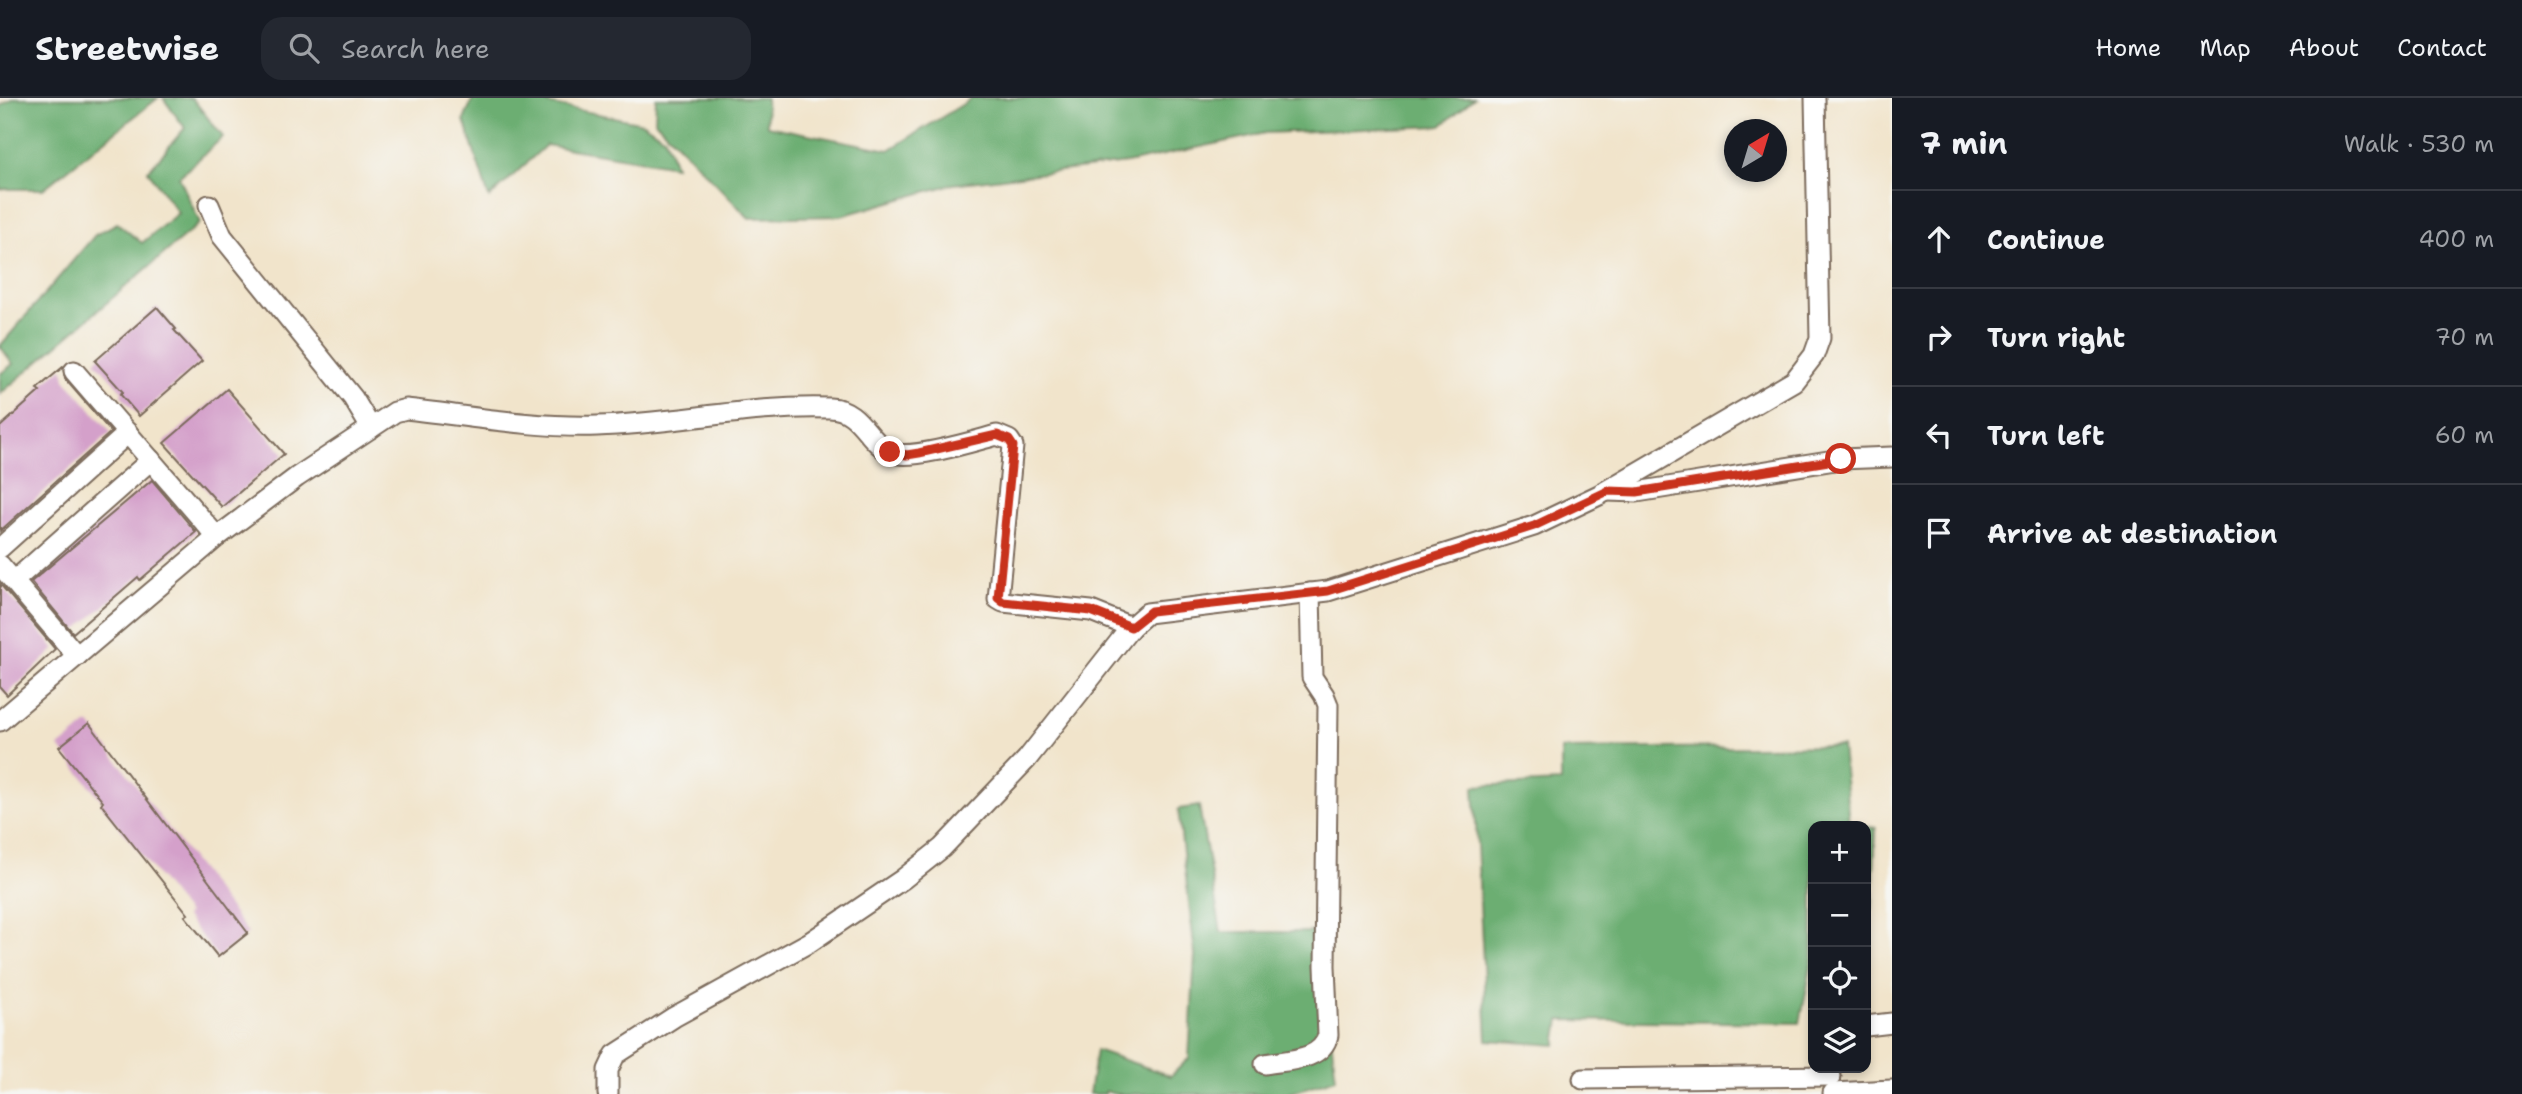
<!DOCTYPE html>
<html lang="en">
<head>
<meta charset="utf-8">
<style>
	body { margin:0; font-family:"Shantell Sans",sans-serif; background:#242831; color:#f1f3f6 }
	.controls { position:absolute; right:21px; bottom:21px; display:grid; overflow:hidden; border-radius:14px; box-shadow:0 4px 10px #0003 }
	.controls button { width:63px; height:63px; display:grid; place-items:center; padding:0; border:0; border-bottom:2px solid #363941; background:#171b24; color:#f1f3f6; font:35px sans-serif }
	.compass { position:absolute; left:1724px; top:21px; width:63px; height:63px; border-radius:50%; background:#171b24; box-shadow:0 4px 10px #0003; rotate:38deg }
	.stop { position:absolute; width:21px; height:21px; margin:-16px; border:5px solid #c8321e; border-radius:50%; background:#fff }
	.stop.end { background:#c8321e; border-color:#fff; box-shadow:0 2px 7px #0008 }
	.list { margin:0; padding:0; list-style:none }
	h2 { display:flex; justify-content:space-between; align-items:center; height:91px; margin:0; padding:0 28px; font-size:30px }
	h2 small { font-size:23px; font-weight:400; color:#9ea1a6 }
	.list li { display:grid; grid-template-columns:46px 1fr auto; gap:21px; align-items:center; box-sizing:border-box; height:98px; padding:0 28px; border-top:2px solid #363941 }
	.list b { display:block; font-size:26px; white-space:nowrap }
	.list em { font-size:23px; font-style:normal; color:#9ea1a6 }
	.icon { flex:none; width:38px; height:38px; fill:none; stroke:currentColor; stroke-width:2; stroke-linecap:round; stroke-linejoin:round }
	.map { position:relative; flex:none; width:1892px; height:996px; overflow:hidden }
	header { display:flex; align-items:center; gap:42px; box-sizing:border-box; height:98px; padding:0 35px; background:#171b24; border-bottom:2px solid #363941 }
	header strong { font-size:33px }
	nav { display:flex; gap:38px; margin-inline-start:auto; font-size:24px }
	.search { width:490px; height:63px; background:#242831; display:flex; align-items:center; gap:18px; box-sizing:border-box; padding:0 24px; border-radius:21px; color:#9ea1a6; font-size:26px }
	main { display:flex }
	aside { flex:1; background:#171b24 }
	.map>svg:first-child { display:block }
</style>
</head>
<body>
<header>
<strong>Streetwise</strong>
<div class="search"><svg class="icon" aria-label="search" viewBox="0 0 24 24"><circle cx="10" cy="10" r="6"/><path d="M15 15l6 6"/></svg>Search here</div>
<nav><a>Home</a><a>Map</a><a>About</a><a>Contact</a></nav>
</header>
<main>
<div class="map">
<svg width="1892" height="996" viewBox="0 0 1892 996">
	<rect width="100%" height="100%" fill="#f6f6f2"/>
	<filter id="ink" filterUnits="userSpaceOnUse"><feTurbulence type="fractalNoise" baseFrequency=".0143" numOctaves="2"/><feDisplacementMap in="SourceGraphic" scale="14" xChannelSelector="R" yChannelSelector="G"/><feConvolveMatrix kernelMatrix="1 2 1 2 8 2 1 2 1" color-interpolation-filters="sRGB"/></filter>
	<filter id="wash" filterUnits="userSpaceOnUse"><feTurbulence type="fractalNoise" baseFrequency=".00686" numOctaves="4" result="noise"/><feDisplacementMap in="SourceGraphic" scale="28" xChannelSelector="R" yChannelSelector="G"/><feGaussianBlur stdDeviation="1.57" result="paint"/><feColorMatrix in="noise" values="0 0 0 0 0 0 0 0 0 0 0 0 0 0 0 0 0 1.4 0 .05"/><feComposite in="paint" operator="in"/></filter>
	<g filter="url(#wash)">
		<rect width="100%" height="100%" fill="#f1e4cb"/>
		<g fill="#6cae72" stroke="#546c48" stroke-width="2">
			<polygon points="14,0 158,0 43,91 0,91 0,8"/>
			<polygon points="163,0 192,0 223,39 179,79 200,125 0,296 0,276 13,266 0,248 95,137 117,125 142,145 178,115 148,73 185,30"/>
			<polygon points="473,0 548,0 548,6 643,25 665,40 675,68 546,47 489,100 464,22"/>
			<polygon points="656,0 766,0 767,28 889,52 973,0 1474,0 1441,28 1265,35 1127,65 953,86 841,118 749,120 655,23"/>
			<polygon points="1842,648 1849,726 1860,728 1813,728 1813,859 1800,925 1560,922 1556,947 1487,942 1474,688 1561,684 1561,651"/>
			<polygon points="1199,708 1221,834 1318,834 1336,980 1287,996 1115,996 1105,993 1105,996 1089,996 1096,952 1171,978 1189,960 1195,857 1178,711"/>
			<polygon points="1866,729 1876,730 1872,811 1866,811"/>
		</g>
		<g id="blocks">
			<g fill="#d4a0ca">
				<polygon points="157,209 176,231 174,232 202,263 139,318 120,296 123,294 95,263"/>
				<polygon points="63,269 65,281 111,334 0,433 0,329 40,293 37,291"/>
				<polygon points="227,291 284,356 222,409 164,345"/>
				<polygon points="152,382 196,434 140,482 138,479 73,535 31,484"/>
				<polygon points="0,486 55,551 7,597 0,589"/>
				<polygon points="89,625 248,835 218,859 185,818 188,816 101,706 103,704 59,649"/>
			</g>
		</g>
	</g>
	<g filter="url(#ink)">
		<use href="#blocks" fill-opacity="0" stroke="#7b6b5b" stroke-width="2"/>
		<g fill="none" stroke-linecap="round" stroke-linejoin="round">
			<g stroke="#7b6b5b" stroke-width="23">
				<g id="minor">
					<polyline points="209,107 222,138 353,300 371,330"/>
					<polyline points="74,273 217,439"/>
					<polyline points="1608,393 1637,394 1841,361 1892,359"/>
					<polyline points="0,450 128,335"/>
					<polyline points="0,467 77,558"/>
					<polyline points="14,483 151,362"/>
					<path d="M0,623l217,-184 80,-60 98,-65 11,-3c63,7 127,19 191,17 78,-2 155,-21 233,-18 32,1 37,36 63,45 20,7 81,-12 104,-18l12,5 4,6 -15,153 5,3 88,9 40,16"/>
					<polyline points="1866,928 1892,925"/>
					<path d="M1265,966c22,-4 57,-3 63,-29l-3,-69 3,-261 -4,-10 -12,-18 -2,-84"/>
					<polyline points="1583,981 1831,978"/>
					<polyline points="1833,995 1892,992"/>
					<polyline points="608,996 608,972 615,957 674,919 810,844 903,781 942,750 1027,661 1131,529 1147,515 1328,493 1534,428 1599,397 1794,283 1814,257 1820,240 1815,0"/>
				</g>
			</g>
			<use href="#minor" stroke="#fff" stroke-width="19"/>
		</g>
	</g>
	<g fill="none" stroke-linecap="round" stroke-linejoin="round" filter="url(#ink)">
		<polyline stroke="#c8321e" stroke-width="9" points="890,354 907,357 919,355 997,337 1009,342 1013,348 998,500 1003,504 1091,513 1131,529 1151,513 1328,493 1534,428 1608,393 1637,394 1841,361"/>
	</g>
</svg>
<div class="controls">
<button>+</button>
<button>−</button>
<button><svg class="icon" aria-label="locate" viewBox="0 0 24 24"><circle cx="12" cy="12" r="6"/><path d="M12 2v4M12 18v4M2 12h4M18 12h4"/></svg></button>
<button><svg class="icon" aria-label="layers" viewBox="0 0 24 24"><path d="M12 4l9 5-9 5-9-5zM3 14l9 5 9-5"/></svg></button>
</div>
<svg class="compass" viewBox="-18 -18 36 36"><path d="M0-13l5 13h-10z" fill="#e53935"/><path d="M0 13l5-13h-10z" fill="#9ea1a6"/></svg>
<div class="stop" style="left:1841px;top:361px"></div>
<div class="stop end" style="left:890px;top:354px"></div>
</div>
<aside>
<h2>7 min<small>Walk · 530 m</small></h2>
<ul class="list">
<li><svg class="icon" aria-label="ahead" viewBox="0 0 24 24"><path d="M12 20V5M6 11l6-6 6 6"/></svg><div><b>Continue</b></div><em>400 m</em></li>
<li><svg class="icon" aria-label="right" viewBox="0 0 24 24"><path d="M7 20v-9h11M14 6l5 5-5 5"/></svg><div><b>Turn right</b></div><em>70 m</em></li>
<li><svg class="icon" aria-label="left" viewBox="0 0 24 24"><path d="M17 20v-9H6M10 6l-5 5 5 5"/></svg><div><b>Turn left</b></div><em>60 m</em></li>
<li><svg class="icon" aria-label="arrive" viewBox="0 0 24 24"><path d="M6 21V4h12l-3 4 3 4H6"/></svg><div><b>Arrive at destination</b></div></li>
</ul>
</aside>
</main>
</body>
</html>
